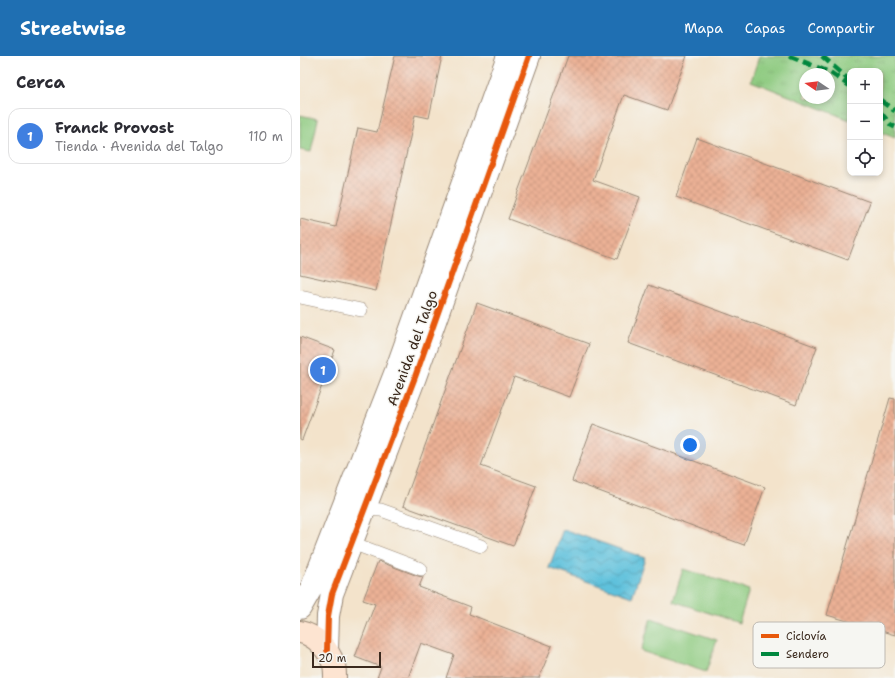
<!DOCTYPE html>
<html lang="es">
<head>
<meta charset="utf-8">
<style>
	body { margin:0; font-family:"Shantell Sans",sans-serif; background:#f7f7f7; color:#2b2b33 }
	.controls { position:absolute; right:12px; top:12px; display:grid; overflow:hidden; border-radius:8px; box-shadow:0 2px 6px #0003 }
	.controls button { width:36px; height:36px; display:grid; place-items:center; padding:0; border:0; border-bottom:1px solid #e1e1e2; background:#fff; color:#2b2b33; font:20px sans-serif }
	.compass { position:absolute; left:499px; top:12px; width:36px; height:36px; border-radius:50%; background:#fff; box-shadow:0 2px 6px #0003; rotate:283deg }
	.scale { position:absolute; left:12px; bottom:10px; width:69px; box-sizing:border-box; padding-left:4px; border:2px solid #3b2a1e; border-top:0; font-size:11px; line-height:14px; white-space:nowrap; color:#3b2a1e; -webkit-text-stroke:3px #f6f6f2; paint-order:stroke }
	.you { position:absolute; left:390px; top:389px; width:14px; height:14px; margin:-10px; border:3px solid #fff; border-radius:50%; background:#1a73e8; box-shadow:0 0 0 6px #1a73e833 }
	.badge { display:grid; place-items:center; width:26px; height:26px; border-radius:50%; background:#1f6fb2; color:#fff; font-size:13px; font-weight:700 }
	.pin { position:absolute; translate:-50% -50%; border:2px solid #fff; box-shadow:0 1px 4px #0006 }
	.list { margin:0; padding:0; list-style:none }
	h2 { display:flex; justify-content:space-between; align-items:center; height:52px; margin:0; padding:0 16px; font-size:17px }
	h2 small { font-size:13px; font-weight:400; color:#7c7c81 }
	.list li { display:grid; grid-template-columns:26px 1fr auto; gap:12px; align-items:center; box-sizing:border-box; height:56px; margin:0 8px 8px; padding:0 8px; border:1px solid #e1e1e2; border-radius:12px }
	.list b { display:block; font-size:15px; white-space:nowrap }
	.list p { margin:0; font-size:13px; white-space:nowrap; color:#7c7c81 }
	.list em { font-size:13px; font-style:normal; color:#7c7c81 }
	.icon { flex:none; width:22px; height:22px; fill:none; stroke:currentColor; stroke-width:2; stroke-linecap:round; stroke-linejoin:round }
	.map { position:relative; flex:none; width:595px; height:622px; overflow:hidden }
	header { display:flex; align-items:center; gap:24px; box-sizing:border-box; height:56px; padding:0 20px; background:#1f6fb2; color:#fff }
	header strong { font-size:19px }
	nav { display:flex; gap:22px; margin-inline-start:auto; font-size:14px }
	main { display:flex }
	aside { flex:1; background:#fff }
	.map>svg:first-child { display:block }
</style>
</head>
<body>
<header>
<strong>Streetwise</strong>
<nav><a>Mapa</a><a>Capas</a><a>Compartir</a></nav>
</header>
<main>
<aside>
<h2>Cerca<small></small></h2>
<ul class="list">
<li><span class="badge" style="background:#3f7fe0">1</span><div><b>Franck Provost</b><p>Tienda · Avenida del Talgo</p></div><em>110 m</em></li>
</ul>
</aside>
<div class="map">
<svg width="595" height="622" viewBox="0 0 595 622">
	<defs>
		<pattern id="park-tufts" width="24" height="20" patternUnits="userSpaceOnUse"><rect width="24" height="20" fill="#8fcb81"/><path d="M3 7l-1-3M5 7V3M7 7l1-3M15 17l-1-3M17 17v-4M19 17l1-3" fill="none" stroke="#7cae6f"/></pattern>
		<pattern id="water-waves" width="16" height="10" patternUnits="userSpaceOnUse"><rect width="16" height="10" fill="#5ec1dc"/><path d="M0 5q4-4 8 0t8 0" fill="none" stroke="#4f9db2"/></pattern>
		<pattern id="building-cross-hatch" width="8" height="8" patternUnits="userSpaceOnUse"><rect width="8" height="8" fill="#ebb195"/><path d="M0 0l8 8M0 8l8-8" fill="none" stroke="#ca9880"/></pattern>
	</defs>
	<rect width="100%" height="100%" fill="#f6f6f2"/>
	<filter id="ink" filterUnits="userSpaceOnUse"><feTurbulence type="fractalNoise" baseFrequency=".025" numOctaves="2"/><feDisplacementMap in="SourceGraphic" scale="8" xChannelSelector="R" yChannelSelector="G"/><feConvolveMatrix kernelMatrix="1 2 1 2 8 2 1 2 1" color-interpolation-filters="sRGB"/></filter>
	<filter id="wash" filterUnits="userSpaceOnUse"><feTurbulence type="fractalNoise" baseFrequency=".012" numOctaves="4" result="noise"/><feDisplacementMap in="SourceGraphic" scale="16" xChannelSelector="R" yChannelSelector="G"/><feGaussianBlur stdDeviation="0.9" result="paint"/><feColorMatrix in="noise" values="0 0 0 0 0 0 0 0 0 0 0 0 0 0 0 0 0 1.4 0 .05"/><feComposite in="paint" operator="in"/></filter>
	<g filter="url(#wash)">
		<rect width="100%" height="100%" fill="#f3e3cb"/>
		<path fill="url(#park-tufts)" stroke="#657a50" fill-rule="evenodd" d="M459,0h136v82l-15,-6v-61h-30v49l-99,-39zM505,18h24v24h-24z"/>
		<g fill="#8fcb81" stroke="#657a50">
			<polygon points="0,59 18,63 11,96 0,94"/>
			<polygon points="383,513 449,534 439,567 373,545"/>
			<polygon points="351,562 417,584 406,616 341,595"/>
		</g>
		<polygon fill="url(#water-waves)" stroke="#4c767d" points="263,473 345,502 332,541 249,512"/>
		<g id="blocks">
			<g fill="url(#building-cross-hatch)">
				<polygon points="95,0 142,0 129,62 115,59 76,235 0,218 0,163 36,171 58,72 77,76"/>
				<polygon points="268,0 387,0 367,54 324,39 293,124 340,141 317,203 208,163"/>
				<polygon points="397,82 570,146 548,204 376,141"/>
				<polygon points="349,229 517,291 496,349 328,287"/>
				<polygon points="177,247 289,288 269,341 214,321 181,410 236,430 213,490 103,450"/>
				<polygon points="0,281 35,294 2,384 0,383"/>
				<polygon points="590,342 595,343 595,579 527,559"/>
				<polygon points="293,368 465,431 444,489 272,425"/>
				<polygon points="78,505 118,520 123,521 119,531 171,551 169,558 252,590 239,622 146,622 154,599 121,587 108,622 77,622 81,611 55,601 75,548 63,544"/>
			</g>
		</g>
	</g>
	<g filter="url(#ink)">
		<use href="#blocks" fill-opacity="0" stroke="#978674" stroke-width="1"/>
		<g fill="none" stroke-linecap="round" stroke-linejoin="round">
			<g stroke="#978674" stroke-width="14">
				<g id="lane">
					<polyline points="0,241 61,254"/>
					<polyline points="65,453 81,454 181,490"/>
					<polyline points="52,487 121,513"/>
				</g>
			</g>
			<g stroke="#978674" stroke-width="24">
				<g id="street">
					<polyline points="0,552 12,531 96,315 208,0"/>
					<polyline points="27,594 28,560 32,538 115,321 229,0"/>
				</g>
			</g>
			<g stroke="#978674" stroke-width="24">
				<path id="secondary" d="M0,576c16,3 29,18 34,33 1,4 1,9 1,13"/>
			</g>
			<use href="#lane" stroke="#fff" stroke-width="13"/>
			<use href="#street" stroke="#fff" stroke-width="22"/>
			<use href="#secondary" stroke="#fde4d1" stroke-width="22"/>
			<g stroke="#00873e" stroke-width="5" stroke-dasharray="10 5" stroke-linecap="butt">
				<polyline points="489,0 531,17 550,30"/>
				<polyline points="522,0 550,25"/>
				<polyline points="580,44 595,55"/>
				<polyline points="580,56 591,69 595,71"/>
			</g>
			<g stroke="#f6f6f2" stroke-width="8">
				<polyline id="cycleway" points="27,594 28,560 32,538 115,321 229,0"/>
			</g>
			<use href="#cycleway" stroke="#e8590c" stroke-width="6"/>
		</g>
	</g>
	<g text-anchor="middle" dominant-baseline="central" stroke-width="3" stroke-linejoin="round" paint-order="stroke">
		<g font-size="14" fill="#3b2a1e" stroke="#f6f6f2">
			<text transform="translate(112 292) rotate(-70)">Avenida del Talgo</text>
		</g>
	</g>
	<rect x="453" y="566" width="132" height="46" rx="6" fill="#f6f6f2" stroke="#beb9b2" stroke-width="1"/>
	<rect x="461" y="578" width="18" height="4" fill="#e8590c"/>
	<rect x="461" y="596" width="18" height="4" fill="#00873e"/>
	<g font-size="11" fill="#3b2a1e">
		<text x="486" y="584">Ciclovía</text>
		<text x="486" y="602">Sendero</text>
	</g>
</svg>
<div class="controls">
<button>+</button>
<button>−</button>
<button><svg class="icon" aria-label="locate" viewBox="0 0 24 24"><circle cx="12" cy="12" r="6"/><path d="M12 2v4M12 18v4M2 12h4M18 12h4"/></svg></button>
</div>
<svg class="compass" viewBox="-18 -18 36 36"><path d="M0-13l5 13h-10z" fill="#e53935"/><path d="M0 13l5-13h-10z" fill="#7c7c81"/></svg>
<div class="scale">20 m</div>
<div class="you"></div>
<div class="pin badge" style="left:23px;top:314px;background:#3f7fe0">1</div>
</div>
</main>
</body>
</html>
